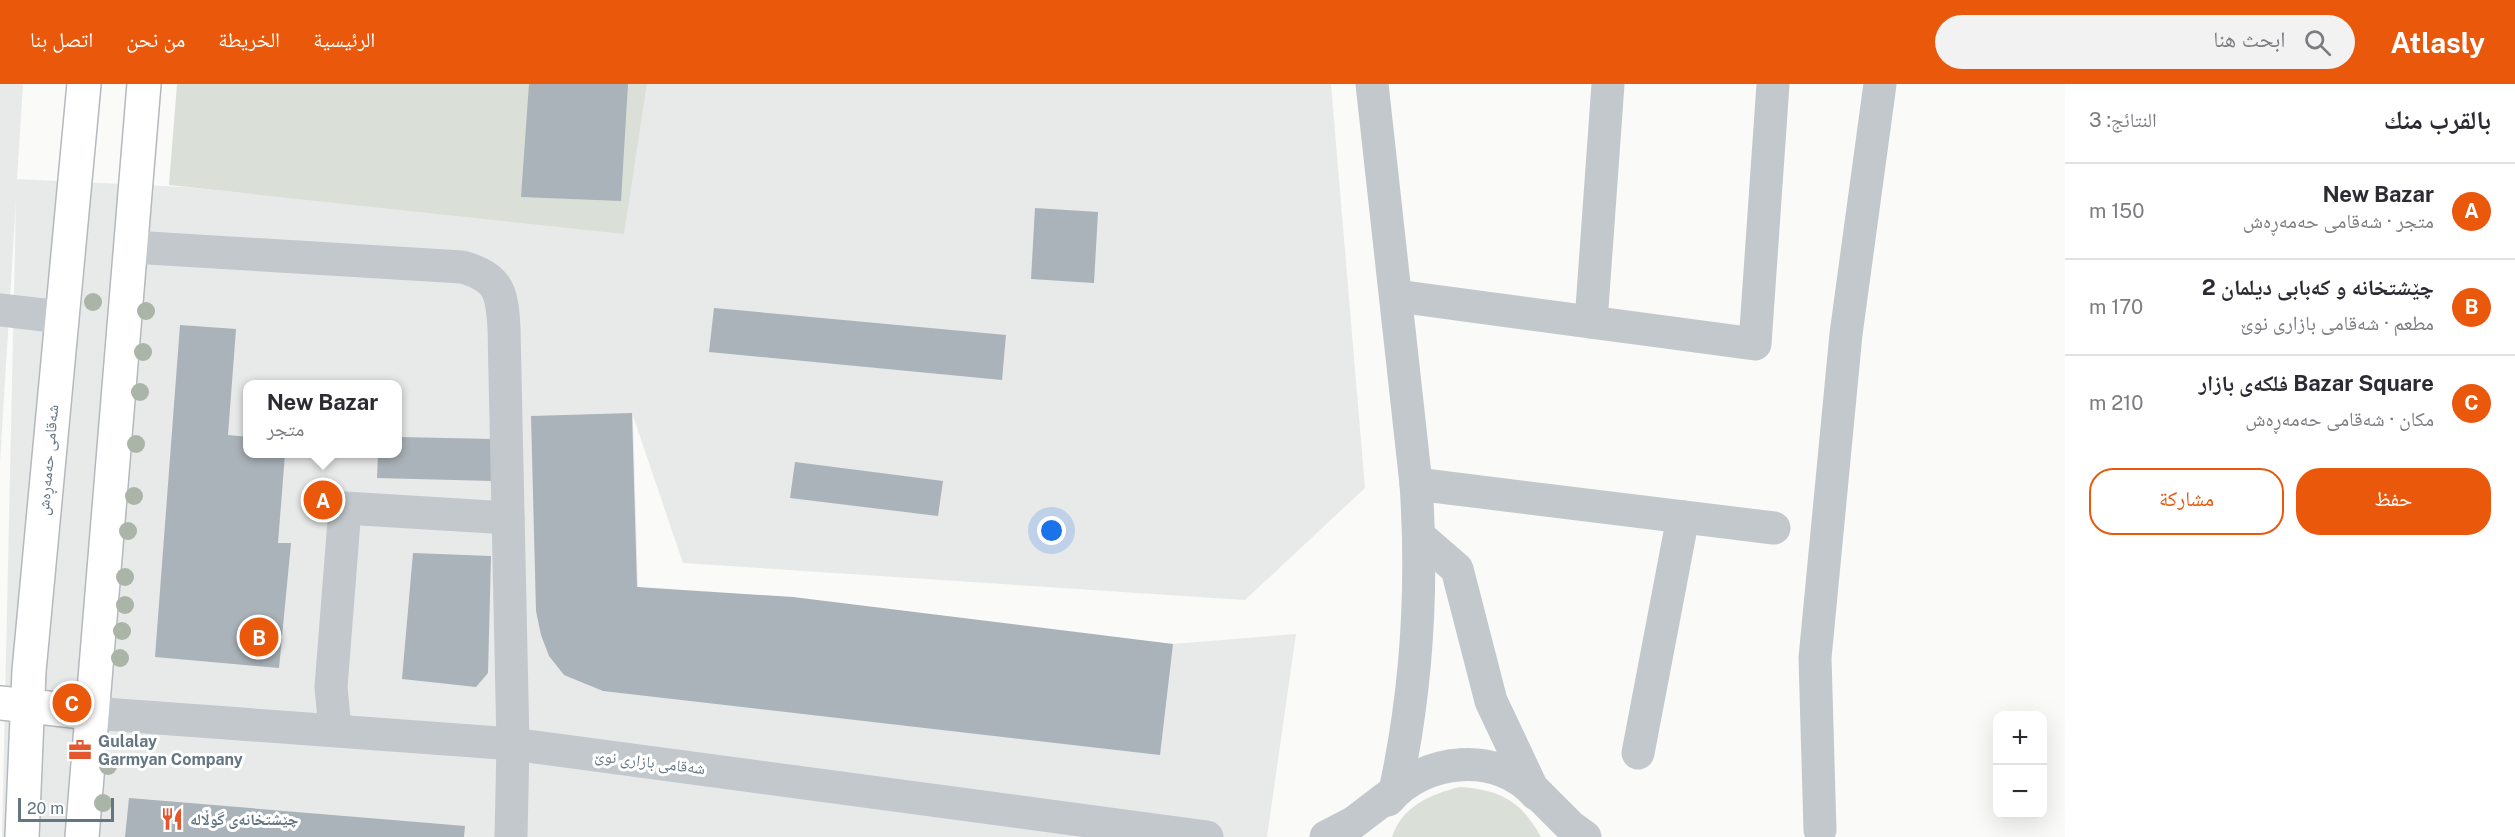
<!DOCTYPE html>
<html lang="ar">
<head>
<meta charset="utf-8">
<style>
	body { margin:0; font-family:"Public Sans","Noto Naskh Arabic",sans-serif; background:#f2f2f3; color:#2b2b33; direction:rtl }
	.controls { position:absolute; right:18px; bottom:18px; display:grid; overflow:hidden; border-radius:12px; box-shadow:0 6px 24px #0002 }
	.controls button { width:54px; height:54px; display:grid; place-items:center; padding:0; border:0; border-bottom:2px solid #e1e1e2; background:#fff; color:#2b2b33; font:30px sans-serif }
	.scale { position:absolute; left:18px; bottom:15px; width:96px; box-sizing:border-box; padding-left:6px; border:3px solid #657683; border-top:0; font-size:16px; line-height:21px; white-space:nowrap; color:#657683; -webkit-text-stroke:4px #fff; paint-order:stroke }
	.you { position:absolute; left:1052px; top:447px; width:21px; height:21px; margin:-15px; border:4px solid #fff; border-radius:50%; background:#1a73e8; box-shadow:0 0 0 9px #1a73e833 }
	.badge { display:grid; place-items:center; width:39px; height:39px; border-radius:50%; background:#ea580c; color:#fff; font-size:20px; font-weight:700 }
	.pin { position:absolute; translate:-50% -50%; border:3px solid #fff; box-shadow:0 2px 6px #0006 }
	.popup { position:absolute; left:243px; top:296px; width:159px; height:78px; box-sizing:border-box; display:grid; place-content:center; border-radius:12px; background:#fff; filter:drop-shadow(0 2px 4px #0005); font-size:20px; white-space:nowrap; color:#7c7c81 }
	.popup b { font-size:22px; color:#2b2b33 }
	.popup::after { content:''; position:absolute; left:50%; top:100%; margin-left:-12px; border:12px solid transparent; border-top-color:#fff }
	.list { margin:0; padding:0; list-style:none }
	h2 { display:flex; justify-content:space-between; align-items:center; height:78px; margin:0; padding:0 24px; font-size:26px }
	h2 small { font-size:20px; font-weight:400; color:#7c7c81 }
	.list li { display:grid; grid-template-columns:39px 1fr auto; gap:18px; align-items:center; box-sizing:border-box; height:96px; padding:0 24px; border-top:2px solid #e1e1e2 }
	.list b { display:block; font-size:22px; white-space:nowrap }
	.list p { margin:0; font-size:20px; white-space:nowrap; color:#7c7c81 }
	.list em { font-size:20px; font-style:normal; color:#7c7c81 }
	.actions { display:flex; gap:12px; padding:18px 24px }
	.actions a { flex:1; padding:14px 0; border:2px solid #ea580c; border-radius:24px; text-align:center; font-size:21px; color:#ea580c }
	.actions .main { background:#ea580c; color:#fff }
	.icon { flex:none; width:33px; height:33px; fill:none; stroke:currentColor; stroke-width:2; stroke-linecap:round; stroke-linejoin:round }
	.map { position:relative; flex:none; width:2065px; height:753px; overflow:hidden; direction:ltr }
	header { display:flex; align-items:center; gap:36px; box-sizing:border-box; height:84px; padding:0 30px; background:#ea580c; color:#fff }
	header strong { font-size:28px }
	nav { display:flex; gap:33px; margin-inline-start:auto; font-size:21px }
	.search { width:420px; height:54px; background:#f2f2f3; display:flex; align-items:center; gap:15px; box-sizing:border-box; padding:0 21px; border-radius:33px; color:#7c7c81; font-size:22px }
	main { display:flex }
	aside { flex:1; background:#fff }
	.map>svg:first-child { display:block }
</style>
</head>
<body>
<header>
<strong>Atlasly</strong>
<div class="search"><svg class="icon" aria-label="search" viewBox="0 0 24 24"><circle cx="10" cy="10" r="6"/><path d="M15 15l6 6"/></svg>ابحث هنا</div>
<nav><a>الرئيسية</a><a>الخريطة</a><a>من نحن</a><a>اتصل بنا</a></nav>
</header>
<main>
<aside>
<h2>بالقرب منك<small>النتائج: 3</small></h2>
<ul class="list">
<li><span class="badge">A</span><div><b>New Bazar</b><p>متجر · شەقامی حەمەڕەش</p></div><em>150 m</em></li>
<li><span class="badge">B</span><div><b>چێشتخانە و کەبابی دیلمان 2</b><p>مطعم · شەقامی بازاری نوێ</p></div><em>170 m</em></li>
<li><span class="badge">C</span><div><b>Bazar Square فلکەی بازار</b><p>مكان · شەقامی حەمەڕەش</p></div><em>210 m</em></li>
</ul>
<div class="actions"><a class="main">حفظ</a><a>مشاركة</a></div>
</aside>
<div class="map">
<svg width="2065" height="753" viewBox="0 0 2065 753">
	<rect width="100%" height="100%" fill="#fafaf8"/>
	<path fill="#e8e9e9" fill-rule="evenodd" d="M0,0h23l-6,95 168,8 439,43 23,-146h684l34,404 -120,112 -562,-37 -50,-147 5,171 535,57 123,-10 -29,203h-1265l14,-636 -16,262zM248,300h150v70h-150z"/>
	<g fill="#dadfd7">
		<polygon points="177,0 647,0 624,150 169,101"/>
		<path d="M1460,703c41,3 61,14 81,50h-149c10,-31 39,-43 68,-50z"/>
	</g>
	<g fill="#aab3b9">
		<polygon points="529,0 628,0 621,117 521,113"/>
		<polygon points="1035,124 1098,128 1094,199 1031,195"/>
		<polygon points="714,224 1006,251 1002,296 709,268"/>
		<polygon points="180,241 236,245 228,351 248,353 248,370 285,370 278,459 291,459 279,584 155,573"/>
		<polygon points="632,329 637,503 793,513 1173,560 1160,671 603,607 564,591 549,572 541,551 536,527 531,332"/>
		<polygon points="398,353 493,355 492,397 377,394 378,370 398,370"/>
		<polygon points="795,378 943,397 938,432 790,414"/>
		<polygon points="413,469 491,472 488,589 476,603 402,595"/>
		<polygon points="129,714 465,742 464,753 125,753"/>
	</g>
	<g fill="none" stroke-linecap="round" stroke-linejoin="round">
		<g stroke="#b5babe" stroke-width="36">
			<polyline id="major" points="0,619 29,622"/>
		</g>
		<g stroke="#b4b9bd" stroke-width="36">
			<g id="highway">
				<polyline points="29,622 91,629"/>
				<polyline points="22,753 29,587 84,0"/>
				<polyline points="82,753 144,0"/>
			</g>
		</g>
		<g stroke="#c3c8cc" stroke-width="33">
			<path d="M132,163l330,20c37,10 40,25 42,61l9,416 -2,93"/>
			<polyline points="1397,212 1755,260 1773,0"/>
			<polyline points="0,226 61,233"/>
			<polyline points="1591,238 1608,0"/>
			<polyline points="1416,400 1774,444"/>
			<polyline points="1420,453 1457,485 1491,617 1532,704 1570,742 1585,753"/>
			<polyline points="91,629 513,660 1207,753"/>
			<polyline points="335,646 331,603 345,424 508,434"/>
			<polyline points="1638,669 1683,433"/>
			<path d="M1388,716c35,-42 110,-50 148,-6"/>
			<polyline points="1820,746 1815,574 1846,250 1880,0"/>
			<path d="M1326,753l27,-14 42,-32c22,-101 28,-204 21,-307l-44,-400"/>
		</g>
		<use href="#major" stroke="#fff" stroke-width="33"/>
		<use href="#highway" stroke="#fff" stroke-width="33"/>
	</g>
	<g fill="#aab4a7">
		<circle cx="93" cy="218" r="9"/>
		<circle cx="146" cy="227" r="9"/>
		<circle cx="143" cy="268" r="9"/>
		<circle cx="140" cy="308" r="9"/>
		<circle cx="136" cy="360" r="9"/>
		<circle cx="134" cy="412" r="9"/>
		<circle cx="128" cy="447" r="9"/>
		<circle cx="125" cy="493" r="9"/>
		<circle cx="125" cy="521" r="9"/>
		<circle cx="122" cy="547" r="9"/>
		<circle cx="120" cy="574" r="9"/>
		<circle cx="108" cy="682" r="9"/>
		<circle cx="103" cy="719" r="9"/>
	</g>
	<defs>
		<g id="office-bare" transform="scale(1.8)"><path d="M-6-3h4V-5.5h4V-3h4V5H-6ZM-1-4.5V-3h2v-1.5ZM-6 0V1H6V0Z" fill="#e4572e" stroke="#fff" stroke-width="2.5" paint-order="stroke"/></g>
		<g id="restaurant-bare" transform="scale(1.8)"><path d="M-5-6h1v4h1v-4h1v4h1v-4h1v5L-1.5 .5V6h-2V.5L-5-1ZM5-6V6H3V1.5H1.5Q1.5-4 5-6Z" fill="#e4572e" stroke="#fff" stroke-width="2.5" paint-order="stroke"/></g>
	</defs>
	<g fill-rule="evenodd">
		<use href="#office-bare" x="80" y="666"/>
		<use href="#restaurant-bare" x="172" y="735"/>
	</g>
	<g text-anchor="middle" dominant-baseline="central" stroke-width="6" stroke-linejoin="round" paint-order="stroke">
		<g font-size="16" fill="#657683" stroke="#fff">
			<text transform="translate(48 376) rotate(-85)">شەقامی حەمەڕەش</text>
			<text transform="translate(650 678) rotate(7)">شەقامی بازاری نوێ</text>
		</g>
		<g font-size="16" font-weight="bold" fill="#657683" stroke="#fff" text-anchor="start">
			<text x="98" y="657">Gulalay<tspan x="98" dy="18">Garmyan Company</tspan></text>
			<text x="190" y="735">چێشتخانەی گوڵالە</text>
		</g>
	</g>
</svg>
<div class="controls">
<button>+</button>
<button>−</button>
</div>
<div class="scale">20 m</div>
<div class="you"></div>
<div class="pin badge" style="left:323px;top:416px">A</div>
<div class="popup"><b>New Bazar</b>متجر</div>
<div class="pin badge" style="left:259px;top:553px">B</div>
<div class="pin badge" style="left:72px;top:619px">C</div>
</div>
</main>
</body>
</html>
